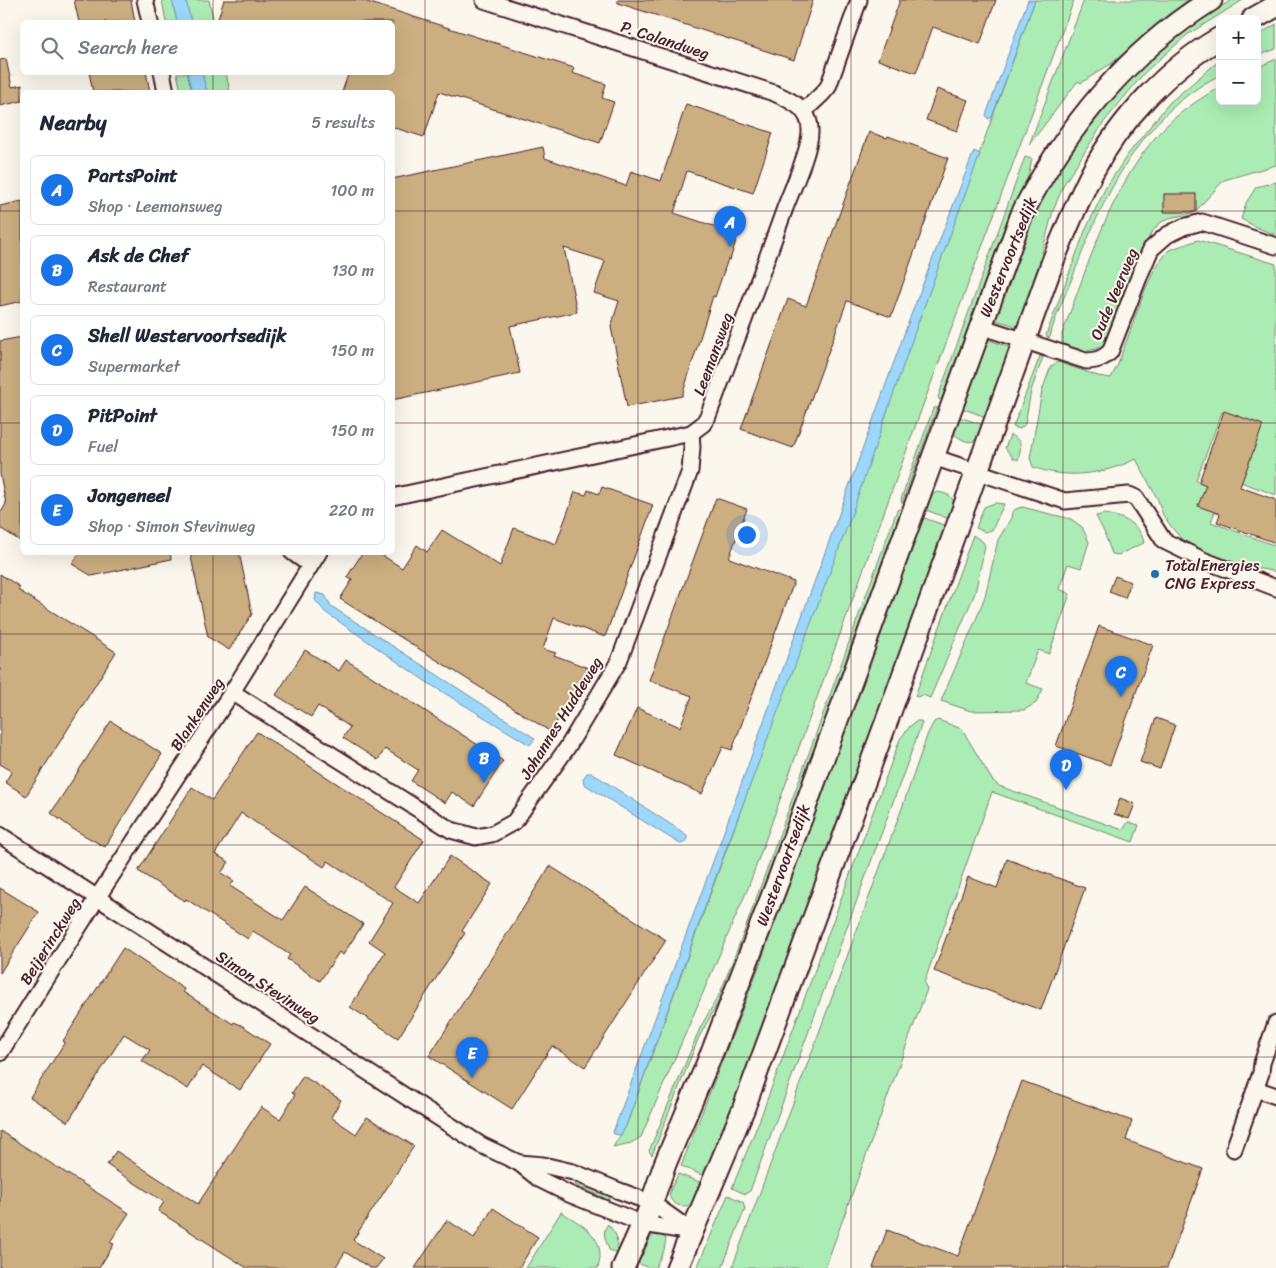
<!DOCTYPE html>
<html lang="en">
<head>
<meta charset="utf-8">
<style>
	body { margin:0; font-family:Sriracha,sans-serif; background:#f6f6f7; color:#1f2937 }
	.controls { position:absolute; right:15px; top:15px; display:grid; overflow:hidden; border-radius:8px; box-shadow:0 5px 20px #0002 }
	.controls button { width:45px; height:45px; display:grid; place-items:center; padding:0; border:0; border-bottom:1px solid #e0e1e3; background:#fff; color:#1f2937; font:25px sans-serif }
	.you { position:absolute; left:746px; top:534px; width:18px; height:18px; margin:-12px; border:4px solid #fff; border-radius:50%; background:#1a73e8; box-shadow:0 0 0 8px #1a73e833 }
	.badge { display:grid; place-items:center; width:32px; height:32px; border-radius:50%; background:#1a73e8; color:#fff; font-size:16px; font-weight:700 }
	.pin { position:absolute; translate:-50% -41px; filter:drop-shadow(0 1px 2px #0008) }
	.pin::after { content:''; position:absolute; top:26px; width:18px; height:15px; background:inherit; clip-path:polygon(0 0,100% 0,50% 100%) }
	.list { margin:0; padding:0; list-style:none }
	h2 { display:flex; justify-content:space-between; align-items:center; height:65px; margin:0; padding:0 20px; font-size:21px }
	h2 small { font-size:16px; font-weight:400; color:#747a83 }
	.list li { display:grid; grid-template-columns:32px 1fr auto; gap:15px; align-items:center; box-sizing:border-box; height:70px; margin:0 10px 10px; padding:0 10px; border:1px solid #e0e1e3; border-radius:8px }
	.list b { display:block; font-size:19px; white-space:nowrap }
	.list p { margin:0; font-size:16px; white-space:nowrap; color:#747a83 }
	.list em { font-size:16px; font-style:normal; color:#747a83 }
	.icon { flex:none; width:28px; height:28px; fill:none; stroke:currentColor; stroke-width:2; stroke-linecap:round; stroke-linejoin:round }
	.map { position:relative; flex:none; width:1276px; height:1268px; overflow:hidden }
	.search { position:absolute; background:#fff; box-shadow:0 5px 20px #0002; left:20px; top:20px; width:375px; height:55px; display:flex; align-items:center; gap:12px; box-sizing:border-box; padding:0 18px; border-radius:8px; color:#747a83; font-size:19px }
	.panel { position:absolute; background:#fff; box-shadow:0 5px 20px #0002; left:20px; top:90px; width:375px; height:465px; border-radius:8px }
	.map>svg:first-child { display:block }
</style>
</head>
<body>
<div class="map">
<svg width="1276" height="1268" viewBox="0 0 1276 1268">
	<rect width="100%" height="100%" fill="#fbf7ec"/>
	<filter id="ink" filterUnits="userSpaceOnUse"><feTurbulence type="fractalNoise" baseFrequency=".02" numOctaves="2"/><feDisplacementMap in="SourceGraphic" scale="10" xChannelSelector="R" yChannelSelector="G"/><feConvolveMatrix kernelMatrix="1 2 1 2 8 2 1 2 1" color-interpolation-filters="sRGB"/></filter>
	<g filter="url(#ink)">
		<g fill="#abecb4" stroke="#7a8670">
			<polygon points="162,0 209,0 214,22 166,22"/>
			<polygon points="1035,0 1074,0 923,405 748,888 641,1137 631,1143 613,1147 626,1126"/>
			<polygon points="1084,0 1191,0 1151,29 1115,61 1081,83 1078,81 1029,145"/>
			<path d="M1232,0h11l-56,35 -42,37 -41,50 -40,62 -11,27 -20,76 -14,40 -26,-8c11,-29 21,-59 33,-88 42,-96 114,-180 206,-231z"/>
			<polygon points="1276,24 1276,49 1257,56 1257,36"/>
			<path d="M1276,59v106l-52,15 -30,33 -25,5 -9,5 -9,10 -25,54 -13,43 -9,14 -8,5 -15,3 -12,-4 -7,-6v-8c26,-68 48,-145 97,-201 16,-18 40,-34 61,-46v14h37v-33z"/>
			<path d="M1220,60v15c-79,39 -118,124 -147,201 -8,20 -18,40 -23,61l-2,1 -2,-3 39,-104 20,-42 23,-35 41,-51z"/>
			<polygon points="177,73 226,73 230,92 181,92"/>
			<polygon points="1025,157 1032,159 1027,182 1001,238 942,398 939,400 938,397"/>
			<polygon points="1276,182 1276,235 1258,228 1241,219 1246,203 1256,187"/>
			<path d="M1198,240l78,24v231l-38,-14 20,-55 -36,-14 -26,68 12,4 7,27 -4,11 65,24v26l-44,-9 -46,-19 -13,-15 -10,-14 -5,-15 -22,-41c-31,15 -70,21 -103,8l-3,-9 12,-67 9,-25 7,-4 40,14 13,2 7,-14 27,-74 10,-22 14,-18z"/>
			<polygon points="987,339 1011,348 986,417 961,408"/>
			<polygon points="1040,356 1043,357 1031,391 1025,424 1020,429 1013,427"/>
			<polygon points="936,407 937,408 902,503 901,499 933,409"/>
			<path d="M959,417l25,8 -7,15c-9,4 -15,0 -23,-6v-6z"/>
			<path d="M1010,435c14,6 11,12 8,25l-5,-2 -8,-10z"/>
			<path d="M937,492c21,3 18,11 12,27l-25,-10 7,-14z"/>
			<polygon points="995,503 1004,504 992,530 985,532 976,528 984,507"/>
			<polygon points="1022,507 1071,519 1082,527 1089,542 1081,568 1068,564 1059,589 1070,594 1049,654 1038,650 1026,683 1043,689 1036,703 1024,710 971,711 941,701 977,617 985,596 998,540 1011,518 1012,512 1016,509"/>
			<polygon points="899,509 901,510 729,983 699,1037 652,1155 649,1151 700,1028 720,993 744,932 897,510"/>
			<path d="M1104,514c17,2 37,10 40,29l-26,12 -6,-1 -8,-22 -8,-16z"/>
			<polygon points="921,517 947,526 742,1087 706,1177 681,1166 760,964 812,814"/>
			<polygon points="973,535 983,542 985,546 975,593 930,698 923,695 917,697 915,696"/>
			<polygon points="938,720 962,729 992,780 999,786 1123,830 1128,822 1139,825 1133,842 992,792 924,983 927,989 825,1268 732,1268 902,808 928,733 934,722"/>
			<polygon points="917,721 921,721 922,723 750,1191 745,1194 732,1188 760,1119 900,739 910,726"/>
			<path d="M678,1174l24,9c-2,7 -5,17 -10,21 -9,6 -25,-1 -22,-12 1,-6 6,-12 8,-18z"/>
			<polygon points="577,1181 611,1194 609,1200 575,1185"/>
			<polygon points="728,1195 743,1202 745,1209 722,1268 697,1268"/>
			<path d="M561,1212c23,14 46,25 37,56h-72z"/>
			<path d="M608,1224l8,11 2,19 -9,-4c-3,-10 -8,-18 -1,-26z"/>
			<path d="M657,1233l5,2 4,4 -2,11 -9,18h-7l-10,-5c6,-10 8,-25 19,-30z"/>
		</g>
		<g fill="#9bd8fc" stroke="#7b8ea8">
			<polygon points="172,0 186,0 191,22 177,22"/>
			<polygon points="1028,0 1035,0 995,109 992,117 988,119 986,115"/>
			<polygon points="187,73 202,73 207,92 192,92"/>
			<polygon points="974,151 980,154 918,323 850,519 722,860 626,1126 621,1135 614,1134 613,1132 714,859 911,315"/>
			<polygon points="316,593 325,595 331,606 533,737 535,739 530,745 431,685 325,612 315,600"/>
			<polygon points="587,773 592,773 687,835 687,839 684,843 680,844 584,784 583,779"/>
		</g>
		<g fill="#cbaf80" stroke="#4a1f2b">
			<polygon points="74,0 131,0 135,22 79,22"/>
			<polygon points="224,0 361,0 574,68 572,73 606,84 602,98 614,102 600,143 439,92 424,137 392,127 392,92 342,92 349,72 392,72 392,22 217,22"/>
			<polygon points="618,0 813,0 794,60 618,3"/>
			<polygon points="900,0 996,0 980,44 933,27 916,73 878,60"/>
			<polygon points="6,59 12,87 22,85 22,101 0,106 0,60"/>
			<polygon points="89,72 146,72 150,92 93,92"/>
			<polygon points="937,89 968,100 957,131 926,120"/>
			<polygon points="686,104 773,133 753,193 687,171 674,213 738,234 730,260 728,259 715,297 713,296 682,396 627,407 611,327 619,301 594,293 605,261 564,248 577,312 510,326 520,373 392,400 392,179 543,147 545,158 626,186 631,171 661,181"/>
			<polygon points="869,132 887,138 888,136 948,158 891,317 847,301 793,448 741,429 788,299 806,306"/>
			<rect x="1164" y="194" width="32" height="18"/>
			<polygon points="22,201 22,301 0,306 0,206"/>
			<polygon points="22,337 22,542 0,528 0,514 6,504 0,474 0,341"/>
			<polygon points="1224,411 1263,425 1240,487 1276,500 1276,543 1217,522 1220,514 1198,506 1206,485 1199,482"/>
			<polygon points="602,487 653,505 605,637 554,618 543,649 556,653 554,655 588,668 551,732 340,599 352,580 347,577 363,552 377,552 402,568 417,545 427,552 442,530 500,566 514,528 556,544 575,492 586,495 588,490 599,494"/>
			<polygon points="716,498 747,509 729,558 794,582 732,750 723,747 702,794 616,755 637,708 680,727 692,696 649,680"/>
			<polygon points="80,552 170,552 171,559 92,576 72,564"/>
			<polygon points="190,552 239,552 252,614 229,650 208,637"/>
			<polygon points="0,574 20,587 18,590 116,652 26,796 5,782 12,771 0,764"/>
			<polygon points="1115,576 1131,582 1125,598 1109,592"/>
			<polygon points="1099,626 1153,645 1110,765 1056,746"/>
			<polygon points="305,650 339,671 346,660 503,761 474,806 452,792 445,803 411,781 418,770 398,757 385,749 378,760 343,738 350,727 318,706 311,717 276,695"/>
			<polygon points="1156,718 1175,725 1160,769 1140,762"/>
			<polygon points="111,721 162,754 105,847 73,829 51,813"/>
			<polygon points="257,732 424,840 394,887 419,903 450,856 492,884 462,931 465,933 398,1038 350,1007 385,952 369,941 393,903 328,861 324,867 241,813 215,854 229,862 221,873 234,881 230,886 283,920 305,887 363,924 343,955 339,952 320,981 287,959 290,955 253,931 248,939 186,899 185,901 138,871 192,787 212,800"/>
			<polygon points="1120,798 1135,804 1129,819 1114,814"/>
			<polygon points="1007,859 1085,888 1041,1010 934,971 968,877 997,888"/>
			<polygon points="550,866 666,940 585,1067 552,1046 512,1109 429,1056"/>
			<polygon points="0,888 39,912 0,973"/>
			<polygon points="123,948 184,989 183,992 233,1024 234,1022 241,1025 270,1044 240,1090 202,1066 188,1089 142,1061 150,1050 124,1034 68,1122 30,1097 65,1042 63,1041"/>
			<polygon points="303,1076 341,1100 331,1117 356,1134 367,1117 414,1146 353,1240 383,1259 376,1268 370,1268 345,1252 335,1268 247,1268 158,1211 164,1202 107,1165 116,1151 198,1204 261,1107 280,1119 295,1095 292,1093"/>
			<polygon points="1022,1081 1132,1121 1126,1140 1203,1169 1167,1268 873,1268 887,1230 958,1256"/>
			<polygon points="0,1131 129,1213 110,1242 114,1244 99,1268 0,1268"/>
			<polygon points="493,1208 538,1237 519,1268 415,1268 447,1220 474,1238"/>
		</g>
		<g fill="none" stroke-linecap="round" stroke-linejoin="round">
			<g stroke="#4a1f2b" stroke-width="19">
				<g id="street">
					<polyline points="145,0 150,22"/>
					<polyline points="162,72 166,92"/>
					<polyline points="804,111 822,94 828,87 859,0"/>
					<path d="M980,326l106,35c10,0 16,-2 24,-9l31,-80 10,-23 16,-14 16,-8 19,-5 74,24"/>
					<polyline points="933,457 1065,501 1129,495 1136,498 1164,541 1203,560 1276,588"/>
					<path d="M392,497l299,-64 12,-9 5,-8c26,-69 52,-138 77,-208 7,-19 25,-57 25,-76 1,-23 -18,-31 -36,-39l-290,-93"/>
					<polyline points="292,552 310,565"/>
					<polyline points="232,692 451,830 476,837 492,834 514,822 567,748 619,661 690,471 692,447 691,433"/>
					<polyline points="0,835 481,1145 519,1163 539,1179 569,1194 643,1224 692,1232"/>
					<polyline points="0,1053 97,898 232,692 319,552"/>
					<polyline points="1256,1089 1276,1096"/>
					<polyline points="1234,1149 1261,1073 1262,1063 1276,1023"/>
					<polyline points="519,1163 543,1165 573,1172 617,1190 652,1203 690,1230"/>
				</g>
			</g>
			<g stroke="#4a1f2b" stroke-width="25">
				<g id="secondary">
					<polyline points="1253,19 1276,6"/>
					<path d="M623,1268l25,-55 17,-49 48,-114 67,-174 242,-662c43,-86 107,-163 189,-214"/>
					<path d="M677,1268l66,-158 143,-387 167,-462c12,-29 24,-59 39,-88 27,-52 77,-106 128,-135"/>
				</g>
			</g>
			<use href="#street" stroke="#fbf7ec" stroke-width="15"/>
			<use href="#secondary" stroke="#fbf7ec" stroke-width="21"/>
		</g>
	</g>
	<path fill="none" stroke="#4a1f2b" stroke-width="1" stroke-opacity="0.55" d="M213,0v22M425,0v1268M638,0v1268M851,0v1268M1063,0v1268M213,72v20M0,211h22M392,211h884M0,423h22M392,423h884M213,552v716M0,634h1276M0,845h1276M0,1057h1276"/>
	<circle fill="#1f6fb2" stroke="#fbf7ec" stroke-width="2" cx="1155" cy="574" r="5"/>
	<g text-anchor="middle" dominant-baseline="central" stroke-width="4" stroke-linejoin="round" paint-order="stroke">
		<g font-size="16" fill="#4a1f2b" stroke="#fbf7ec">
			<text transform="translate(665 40) rotate(18)">P. Calandweg</text>
			<text transform="translate(1008 257) rotate(-68)">Westervoortsedijk</text>
			<text transform="translate(1114 294) rotate(-67)">Oude Veerweg</text>
			<text transform="translate(713 354) rotate(-70)">Leemansweg</text>
			<text transform="translate(197 714) rotate(-57)">Blankenweg</text>
			<text transform="translate(561 718) rotate(-58)">Johannes Huddeweg</text>
			<text transform="translate(783 865) rotate(-70)">Westervoortsedijk</text>
			<text transform="translate(50 941) rotate(-58)">Beijerinckweg</text>
			<text transform="translate(268 987) rotate(33)">Simon Stevinweg</text>
		</g>
		<g font-size="16" fill="#4a1f2b" stroke="#fbf7ec" text-anchor="start">
			<text x="1165" y="565">TotalEnergies<tspan x="1165" dy="18">CNG Express</tspan></text>
		</g>
	</g>
</svg>
<div class="controls">
<button>+</button>
<button>−</button>
</div>
<div class="you"></div>
<div class="pin badge" style="left:730px;top:247px">A</div>
<div class="pin badge" style="left:484px;top:783px">B</div>
<div class="pin badge" style="left:1121px;top:697px">C</div>
<div class="pin badge" style="left:1066px;top:790px">D</div>
<div class="pin badge" style="left:472px;top:1078px">E</div>
<div class="search"><svg class="icon" aria-label="search" viewBox="0 0 24 24"><circle cx="10" cy="10" r="6"/><path d="M15 15l6 6"/></svg>Search here</div>
<section class="panel">
<h2>Nearby<small>5 results</small></h2>
<ul class="list">
<li><span class="badge">A</span><div><b>PartsPoint</b><p>Shop · Leemansweg</p></div><em>100 m</em></li>
<li><span class="badge">B</span><div><b>Ask de Chef</b><p>Restaurant</p></div><em>130 m</em></li>
<li><span class="badge">C</span><div><b>Shell Westervoortsedijk</b><p>Supermarket</p></div><em>150 m</em></li>
<li><span class="badge">D</span><div><b>PitPoint</b><p>Fuel</p></div><em>150 m</em></li>
<li><span class="badge">E</span><div><b>Jongeneel</b><p>Shop · Simon Stevinweg</p></div><em>220 m</em></li>
</ul>
</section>
</div>
</body>
</html>
